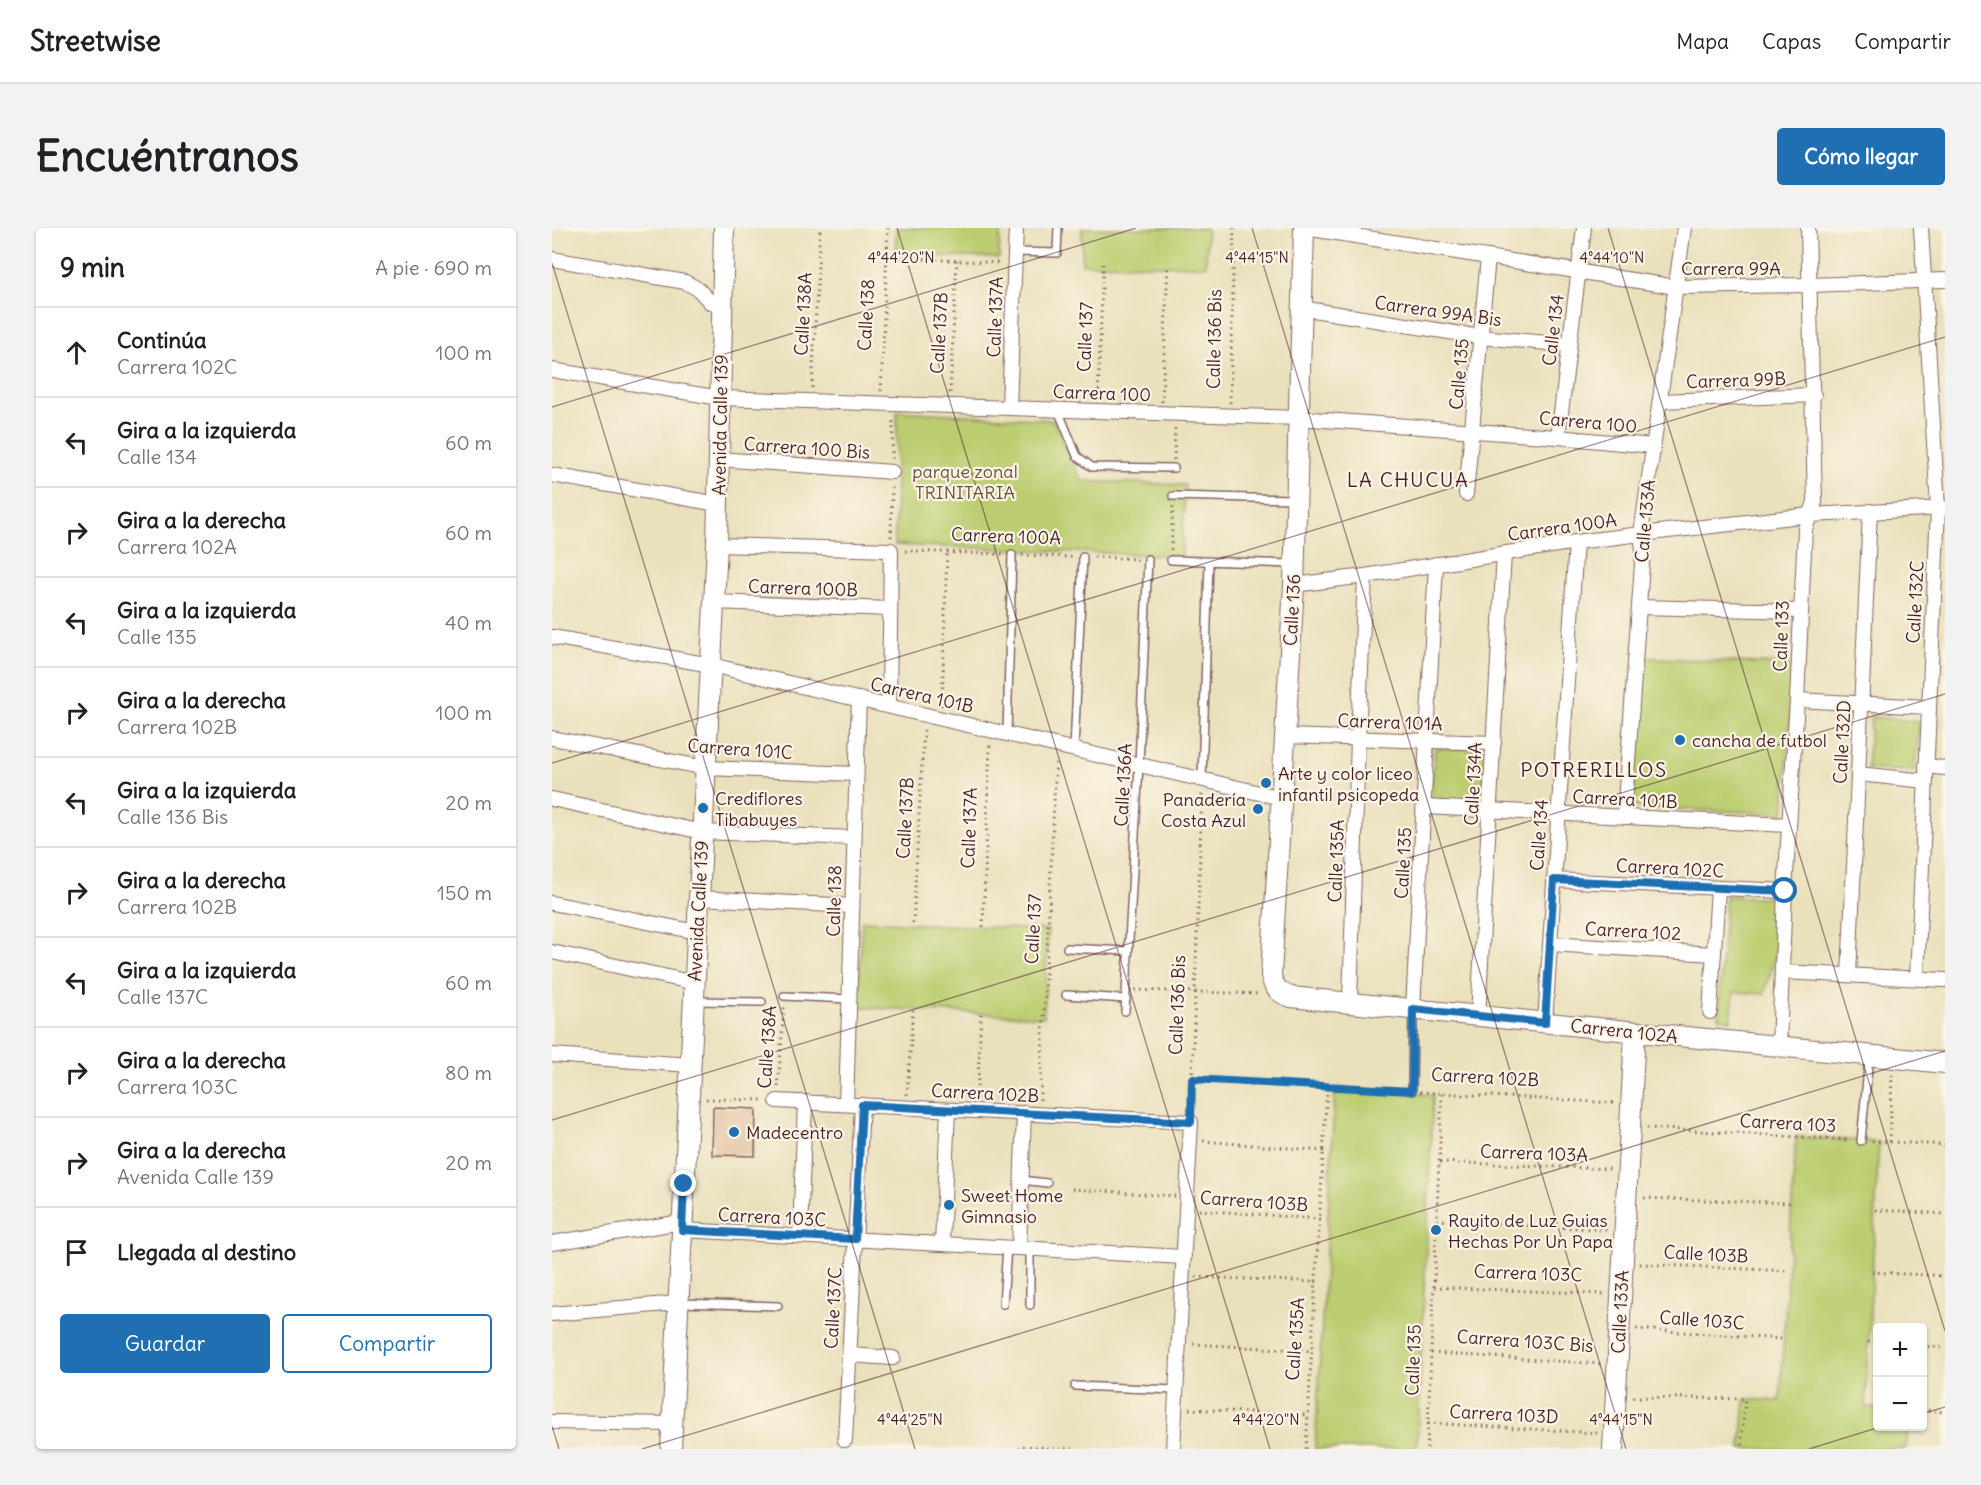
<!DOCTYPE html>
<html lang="es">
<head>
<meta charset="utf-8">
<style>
	body { margin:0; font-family:Delius,sans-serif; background:#f2f2f2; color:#202124 }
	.controls { position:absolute; right:18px; bottom:18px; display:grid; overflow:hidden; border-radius:6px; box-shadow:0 2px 4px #0004 }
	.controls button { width:54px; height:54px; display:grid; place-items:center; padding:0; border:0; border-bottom:2px solid #e0e0e0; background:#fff; color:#202124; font:30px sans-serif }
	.stop { position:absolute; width:18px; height:18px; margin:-14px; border:4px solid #1f6fb2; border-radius:50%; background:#fff }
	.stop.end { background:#1f6fb2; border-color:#fff; box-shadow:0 2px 6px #0008 }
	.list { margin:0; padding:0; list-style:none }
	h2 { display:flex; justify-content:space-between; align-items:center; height:78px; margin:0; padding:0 24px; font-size:26px }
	h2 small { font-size:20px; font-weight:400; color:#757577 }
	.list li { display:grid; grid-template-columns:39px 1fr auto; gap:18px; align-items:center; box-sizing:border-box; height:90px; padding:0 24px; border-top:2px solid #e0e0e0 }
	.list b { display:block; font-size:22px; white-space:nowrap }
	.list p { margin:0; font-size:20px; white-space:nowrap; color:#757577 }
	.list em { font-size:20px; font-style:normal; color:#757577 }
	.actions { display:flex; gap:12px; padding:18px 24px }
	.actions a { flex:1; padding:14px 0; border:2px solid #1f6fb2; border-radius:6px; text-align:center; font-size:21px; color:#1f6fb2 }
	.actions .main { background:#1f6fb2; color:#fff }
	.icon { flex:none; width:33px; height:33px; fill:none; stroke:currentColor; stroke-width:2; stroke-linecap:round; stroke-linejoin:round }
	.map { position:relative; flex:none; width:1393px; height:1221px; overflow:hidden; border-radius:6px }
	header { display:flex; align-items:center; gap:36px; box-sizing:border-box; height:84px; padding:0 30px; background:#fff; border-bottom:2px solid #e0e0e0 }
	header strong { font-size:28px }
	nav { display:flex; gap:33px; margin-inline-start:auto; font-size:21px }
	.intro { display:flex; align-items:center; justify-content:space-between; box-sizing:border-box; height:144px; padding:0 36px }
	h1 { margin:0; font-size:42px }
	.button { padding:15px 27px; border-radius:6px; background:#1f6fb2; color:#fff; font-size:21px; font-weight:700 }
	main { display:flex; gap:36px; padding:0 36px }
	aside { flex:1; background:#fff; border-radius:6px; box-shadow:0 2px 4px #0004 }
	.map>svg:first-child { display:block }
</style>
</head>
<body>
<header>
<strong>Streetwise</strong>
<nav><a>Mapa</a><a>Capas</a><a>Compartir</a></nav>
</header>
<div class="intro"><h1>Encuéntranos</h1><a class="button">Cómo llegar</a></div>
<main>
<aside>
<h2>9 min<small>A pie · 690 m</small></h2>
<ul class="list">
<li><svg class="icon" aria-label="ahead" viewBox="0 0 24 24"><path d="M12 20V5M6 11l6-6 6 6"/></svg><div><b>Continúa</b><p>Carrera 102C</p></div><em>100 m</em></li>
<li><svg class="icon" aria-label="left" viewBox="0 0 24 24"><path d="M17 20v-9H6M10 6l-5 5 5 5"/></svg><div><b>Gira a la izquierda</b><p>Calle 134</p></div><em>60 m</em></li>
<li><svg class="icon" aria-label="right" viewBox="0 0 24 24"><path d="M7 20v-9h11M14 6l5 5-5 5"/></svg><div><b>Gira a la derecha</b><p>Carrera 102A</p></div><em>60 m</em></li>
<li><svg class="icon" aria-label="left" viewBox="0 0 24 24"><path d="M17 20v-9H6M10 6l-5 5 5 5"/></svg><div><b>Gira a la izquierda</b><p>Calle 135</p></div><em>40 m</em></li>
<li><svg class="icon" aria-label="right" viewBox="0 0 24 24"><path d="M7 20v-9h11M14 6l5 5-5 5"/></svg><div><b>Gira a la derecha</b><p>Carrera 102B</p></div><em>100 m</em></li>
<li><svg class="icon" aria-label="left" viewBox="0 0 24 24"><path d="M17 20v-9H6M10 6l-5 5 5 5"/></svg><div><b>Gira a la izquierda</b><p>Calle 136 Bis</p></div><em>20 m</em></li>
<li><svg class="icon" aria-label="right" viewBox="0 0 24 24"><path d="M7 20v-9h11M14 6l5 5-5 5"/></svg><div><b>Gira a la derecha</b><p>Carrera 102B</p></div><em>150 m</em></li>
<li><svg class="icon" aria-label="left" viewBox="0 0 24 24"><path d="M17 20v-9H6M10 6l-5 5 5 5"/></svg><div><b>Gira a la izquierda</b><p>Calle 137C</p></div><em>60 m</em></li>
<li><svg class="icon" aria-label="right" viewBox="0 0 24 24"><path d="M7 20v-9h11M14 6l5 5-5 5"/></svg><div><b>Gira a la derecha</b><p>Carrera 103C</p></div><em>80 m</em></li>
<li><svg class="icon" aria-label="right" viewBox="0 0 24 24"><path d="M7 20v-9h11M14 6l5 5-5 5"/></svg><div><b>Gira a la derecha</b><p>Avenida Calle 139</p></div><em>20 m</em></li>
<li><svg class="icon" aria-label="arrive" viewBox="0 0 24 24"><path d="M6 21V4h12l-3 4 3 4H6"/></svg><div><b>Llegada al destino</b></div></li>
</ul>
<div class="actions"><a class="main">Guardar</a><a>Compartir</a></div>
</aside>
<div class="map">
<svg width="1393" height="1221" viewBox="0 0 1393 1221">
	<rect width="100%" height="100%" fill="#fcf5e5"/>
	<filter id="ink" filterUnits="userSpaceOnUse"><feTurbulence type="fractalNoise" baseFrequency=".0167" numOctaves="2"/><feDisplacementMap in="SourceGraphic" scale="12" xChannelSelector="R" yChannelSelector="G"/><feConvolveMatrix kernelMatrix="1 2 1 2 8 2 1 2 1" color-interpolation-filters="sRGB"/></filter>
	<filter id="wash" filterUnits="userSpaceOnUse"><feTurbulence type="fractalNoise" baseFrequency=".008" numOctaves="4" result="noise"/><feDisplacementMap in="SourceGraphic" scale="24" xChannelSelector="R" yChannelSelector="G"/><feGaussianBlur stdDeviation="1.35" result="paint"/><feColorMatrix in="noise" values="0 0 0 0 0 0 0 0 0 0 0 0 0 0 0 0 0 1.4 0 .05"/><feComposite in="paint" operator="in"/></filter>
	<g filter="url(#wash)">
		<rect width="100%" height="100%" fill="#e9e0bc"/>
		<g fill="#bbcd70" stroke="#82764e" stroke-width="1.5">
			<polygon points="344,0 448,0 447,30 344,27"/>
			<polygon points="530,0 655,0 654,38 530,36"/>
			<polygon points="345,183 501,192 530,253 633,257 630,328 343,317"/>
			<polygon points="1087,429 1241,437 1232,586 1082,579"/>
			<polygon points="1319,489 1368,494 1362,543 1315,541"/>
			<polygon points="883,520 934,522 930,575 878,573"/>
			<polygon points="1174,668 1225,670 1224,726 1212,766 1182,764 1179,792 1166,789"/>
			<polygon points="310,693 496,702 492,789 306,779"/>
			<polygon points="783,860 881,867 865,1221 763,1221"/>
			<polygon points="1244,909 1327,914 1313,1179 1325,1180 1326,1198 1356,1199 1354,1221 1189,1221 1193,1171 1228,1173"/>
		</g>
		<g id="blocks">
			<polygon fill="#d9b38e" points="161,879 204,881 203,928 160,927"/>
		</g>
	</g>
	<g filter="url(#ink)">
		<use href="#blocks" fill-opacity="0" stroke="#82635e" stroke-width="1.5"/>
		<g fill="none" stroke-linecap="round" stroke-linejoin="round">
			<g stroke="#82635e" stroke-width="10">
				<g id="lane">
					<polyline points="463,24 505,25 506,0"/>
					<polyline points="506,182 525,228 540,239 622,240"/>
					<polyline points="621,268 741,271"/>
					<polyline points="619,332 739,336"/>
					<polyline points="455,506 460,327"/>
					<polyline points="522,521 531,329"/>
					<polyline points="650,551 657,334"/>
					<polyline points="515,720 576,723"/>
					<polyline points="514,767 574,771"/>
					<polyline points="232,768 297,771"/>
					<polyline points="144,773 210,774"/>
					<polyline points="573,783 587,537 596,331"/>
					<polyline points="860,863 861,782"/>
					<polyline points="1309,913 1317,830"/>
					<polyline points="469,952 495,955"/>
					<polyline points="478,1020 478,1077"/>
					<polyline points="127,1075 226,1078"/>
					<polyline points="451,1076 455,1019"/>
					<polyline points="523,1158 624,1162"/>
				</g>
			</g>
			<g stroke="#82635e" stroke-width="16">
				<g id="street">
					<polyline points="753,0 1124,59 1258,57 1393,52"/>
					<polyline points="0,31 133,54 146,61 159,75 170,77"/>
					<polyline points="749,80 928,109 1017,117"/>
					<polyline points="0,142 168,170 746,190 1006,209 1101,218"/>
					<polyline points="1108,173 1262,167"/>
					<polyline points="457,180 464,0"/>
					<polyline points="1006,209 1032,0"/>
					<polyline points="167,231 340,244"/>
					<polyline points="0,247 166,276"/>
					<polyline points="914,266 936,29"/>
					<polyline points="165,317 339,322 337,478"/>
					<polyline points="742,357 813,348 1024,314 1089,306 1258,287 1393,280"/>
					<polyline points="162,374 338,381"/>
					<polyline points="1087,379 1248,383"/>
					<polyline points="0,409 159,437 729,570"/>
					<polyline points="1245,472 1376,479"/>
					<polyline points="733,508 942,515"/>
					<polyline points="0,510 154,540 304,546"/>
					<polyline points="1374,538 1393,540"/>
					<polyline points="1306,546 1374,553"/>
					<polyline points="0,571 150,604 301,610"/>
					<polyline points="872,579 1237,597"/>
					<polyline points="1072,589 1091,322 1089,306 1132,0"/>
					<polyline points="1002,652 1233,663"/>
					<polyline points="147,670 300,678"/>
					<polyline points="0,675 145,704"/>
					<polyline points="998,716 1162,726"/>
					<polyline points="0,724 143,755"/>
					<polyline points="1230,744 1393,752"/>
					<polyline points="1297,747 1318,283"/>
					<polyline points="1365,750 1386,280 1369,0"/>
					<polyline points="798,775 806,510 813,348"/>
					<polyline points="861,781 884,336"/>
					<polyline points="1158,784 1166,661"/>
					<polyline points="926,788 952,325"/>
					<polyline points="993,795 1024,314"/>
					<polyline points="1227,818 1233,663 1245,472 1253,301 1263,274 1256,0"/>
					<polyline points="0,827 138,837"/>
					<polyline points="225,873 639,894 621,1221"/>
					<polyline points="294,876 307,471"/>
					<polyline points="130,1002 632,1029"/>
					<polyline points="248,1008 253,874"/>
					<polyline points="0,1015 130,994"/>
					<polyline points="390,1016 396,882"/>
					<polyline points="467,1020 472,885"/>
					<polyline points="0,1086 126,1075"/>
					<polyline points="297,1127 341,1130"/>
					<polyline points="0,1194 120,1196"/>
					<polyline points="293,1212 310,877"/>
				</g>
			</g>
			<g stroke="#82635e" stroke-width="22">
				<g id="secondary">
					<path d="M752,0l-10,357 -23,391c3,12 8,17 20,21l654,66"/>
					<polyline points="119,1221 165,317 172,0"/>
					<polyline points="1061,1221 1083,804"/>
				</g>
			</g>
			<g stroke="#82635e" stroke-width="3" stroke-dasharray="1.5 4.5" stroke-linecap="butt">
				<polyline points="336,29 449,35"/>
				<polyline points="260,160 268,0"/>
				<polyline points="329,163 336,0"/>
				<polyline points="398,165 405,32"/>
				<polyline points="546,169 551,36"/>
				<polyline points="610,174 616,37"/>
				<polyline points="678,175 682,0"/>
				<polyline points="340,231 341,190"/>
				<polyline points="622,232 623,200"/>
				<polyline points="339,309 340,256"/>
				<polyline points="619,322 621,278"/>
				<polyline points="353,323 451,326"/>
				<polyline points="470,327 520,329"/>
				<polyline points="542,329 586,331"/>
				<polyline points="390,478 395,324"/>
				<polyline points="361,695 372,500"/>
				<polyline points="431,699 438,516"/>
				<polyline points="583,762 709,766"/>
				<polyline points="640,851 850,863"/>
				<polyline points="226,859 232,779"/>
				<polyline points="868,864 1062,875"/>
				<polyline points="355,867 361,782"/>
				<polyline points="154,871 211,872"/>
				<polyline points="425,871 429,786"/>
				<polyline points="488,872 504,531"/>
				<polyline points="639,880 650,566"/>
				<polyline points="1095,900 1298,912"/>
				<polyline points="651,913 773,923"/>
				<polyline points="1320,913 1393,917"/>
				<polyline points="1338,914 1340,847"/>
				<polyline points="888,934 1060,941"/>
				<polyline points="520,961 623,968"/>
				<polyline points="1092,970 1240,975"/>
				<polyline points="647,982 768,991"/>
				<polyline points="1323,982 1393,986"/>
				<polyline points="885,992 1057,1002"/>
				<polyline points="1088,1036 1236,1043"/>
				<polyline points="1320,1044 1393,1048"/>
				<polyline points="644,1049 765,1054"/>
				<polyline points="882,1059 1054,1066"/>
				<polyline points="1084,1101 1231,1111"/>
				<polyline points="1316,1114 1326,1114"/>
				<polyline points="641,1116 761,1123"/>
				<polyline points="1370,1118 1393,1120"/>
				<polyline points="879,1125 1051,1136"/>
				<polyline points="1081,1169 1193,1171 1189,1221"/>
				<polyline points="637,1181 756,1187"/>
				<polyline points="1370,1182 1393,1184"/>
				<polyline points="876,1195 1045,1205"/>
				<polyline points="468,1221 468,1218 521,1221"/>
				<polyline points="754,1221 775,859"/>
				<polyline points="875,1221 890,865"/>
			</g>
			<use href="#lane" stroke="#fff" stroke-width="7"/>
			<use href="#street" stroke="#fff" stroke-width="14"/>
			<use href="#secondary" stroke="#fff" stroke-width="20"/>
		</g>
	</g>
	<g fill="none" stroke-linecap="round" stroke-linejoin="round" filter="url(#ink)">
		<polyline stroke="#1f6fb2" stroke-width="8" points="132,956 130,1002 303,1011 310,877 639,894 640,851 860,863 861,781 993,795 1002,652 1233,663"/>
	</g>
	<path fill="none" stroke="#4a1f2b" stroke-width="1.5" stroke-opacity="0.45" d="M345,0l373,1221M700,0l374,1221M1056,0l337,1103M0,35l363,1186M0,179l584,-179M0,535l1393,-426M0,892l1393,-426M1370,1186l23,-7M0,1198l7,23M90,1221l1303,-398M1257,1221l74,-23"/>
	<g fill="#1f6fb2" stroke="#fcf5e5" stroke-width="2">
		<circle cx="1128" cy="512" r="6"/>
		<circle cx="714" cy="555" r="6"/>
		<circle cx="151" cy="580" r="6"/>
		<circle cx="706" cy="581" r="6"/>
		<circle cx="182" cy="904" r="6"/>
		<circle cx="397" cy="977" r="6"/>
		<circle cx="884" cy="1002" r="6"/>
	</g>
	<g text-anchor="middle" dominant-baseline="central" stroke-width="4.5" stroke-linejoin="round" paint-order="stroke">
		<g font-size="18" fill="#4a1f2b" stroke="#fcf5e5">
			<text x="1179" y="40">Carrera 99A</text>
			<text transform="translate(886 83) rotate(8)">Carrera 99A Bis</text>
			<text transform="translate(251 86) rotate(-87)">Calle 138A</text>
			<text transform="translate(314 87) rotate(-87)">Calle 138</text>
			<text transform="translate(443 89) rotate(-88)">Calle 137A</text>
			<text transform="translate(1001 102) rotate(-83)">Calle 134</text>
			<text transform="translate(387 105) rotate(-87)">Calle 137B</text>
			<text transform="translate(533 109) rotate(-88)">Calle 137</text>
			<text transform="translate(662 111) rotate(-89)">Calle 136 Bis</text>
			<text transform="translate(907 146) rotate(-85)">Calle 135</text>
			<text transform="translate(1184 152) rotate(-2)">Carrera 99B</text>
			<text transform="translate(550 165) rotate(2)">Carrera 100</text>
			<text transform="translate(1036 194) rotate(5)">Carrera 100</text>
			<text transform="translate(168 197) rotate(-89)">Avenida Calle 139</text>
			<text transform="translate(255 220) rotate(4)">Carrera 100 Bis</text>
			<text transform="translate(1093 293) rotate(-85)">Calle 133A</text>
			<text transform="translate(1010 299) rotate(-8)">Carrera 100A</text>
			<text transform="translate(454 308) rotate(2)">Carrera 100A</text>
			<text transform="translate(251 360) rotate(2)">Carrera 100B</text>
			<text transform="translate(1363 374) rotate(-87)">Calle 132C</text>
			<text transform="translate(740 382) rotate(-87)">Calle 136</text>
			<text transform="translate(1229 408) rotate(-88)">Calle 133</text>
			<text transform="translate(370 467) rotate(13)">Carrera 101B</text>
			<text transform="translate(838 494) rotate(2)">Carrera 101A</text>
			<text transform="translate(1290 514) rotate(-87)">Calle 132D</text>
			<text transform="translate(188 521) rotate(4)">Carrera 101C</text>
			<text transform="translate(921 556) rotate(-87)">Calle 134A</text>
			<text transform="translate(571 557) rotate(-87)">Calle 136A</text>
			<text transform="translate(1073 571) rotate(3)">Carrera 101B</text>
			<text transform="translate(353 590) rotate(-87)">Calle 137B</text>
			<text transform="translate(417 600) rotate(-88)">Calle 137A</text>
			<text transform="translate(987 607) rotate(-86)">Calle 134</text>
			<text transform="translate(784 633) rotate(-88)">Calle 135A</text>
			<text transform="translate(851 635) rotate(-87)">Calle 135</text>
			<text transform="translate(1118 640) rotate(3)">Carrera 102C</text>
			<text transform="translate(282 673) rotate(-89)">Calle 138</text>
			<text transform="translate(146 683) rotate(-87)">Avenida Calle 139</text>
			<text transform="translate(481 701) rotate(-87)">Calle 137</text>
			<text transform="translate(1081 703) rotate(3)">Carrera 102</text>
			<text transform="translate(625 777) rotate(-88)">Calle 136 Bis</text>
			<text transform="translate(1072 803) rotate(6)">Carrera 102A</text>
			<text transform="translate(215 819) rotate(-86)">Calle 138A</text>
			<text transform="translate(933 849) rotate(3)">Carrera 102B</text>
			<text transform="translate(433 865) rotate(3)">Carrera 102B</text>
			<text transform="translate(1236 895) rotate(3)">Carrera 103</text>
			<text transform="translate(982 925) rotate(2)">Carrera 103A</text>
			<text transform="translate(702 973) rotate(4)">Carrera 103B</text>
			<text transform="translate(220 989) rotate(3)">Carrera 103C</text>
			<text transform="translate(1154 1026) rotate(3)">Calle 103B</text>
			<text transform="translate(976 1045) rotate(2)">Carrera 103C</text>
			<text transform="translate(281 1080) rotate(-87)">Calle 137C</text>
			<text transform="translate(1068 1084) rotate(-87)">Calle 133A</text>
			<text transform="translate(1150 1092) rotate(4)">Calle 103C</text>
			<text transform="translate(743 1111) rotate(-86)">Calle 135A</text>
			<text transform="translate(973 1113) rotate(4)">Carrera 103C Bis</text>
			<text transform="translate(861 1132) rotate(-88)">Calle 135</text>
			<text transform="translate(952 1186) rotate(3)">Carrera 103D</text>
		</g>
		<g font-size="18" fill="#6c5340" stroke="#fcf5e5">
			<text x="413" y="243">parque zonal<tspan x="413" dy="21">TRINITARIA</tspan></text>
		</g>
		<g font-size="18" fill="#4a1f2b" stroke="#fcf5e5" text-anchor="start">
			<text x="1140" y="512">cancha de futbol</text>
			<text x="726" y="545">Arte y color liceo<tspan x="726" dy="21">infantil psicopeda</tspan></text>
			<text x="163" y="570">Crediflores<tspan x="163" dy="21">Tibabuyes</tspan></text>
			<text x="694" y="571" text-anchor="end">Panadería<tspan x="694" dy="21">Costa Azul</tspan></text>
			<text x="194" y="904">Madecentro</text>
			<text x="409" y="967">Sweet Home<tspan x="409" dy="21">Gimnasio</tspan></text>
			<text x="896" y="992">Rayito de Luz Guias<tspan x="896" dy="21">Hechas Por Un Papa</tspan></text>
		</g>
		<g font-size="20" letter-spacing="1.5" fill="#4a1f2b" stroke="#fcf5e5">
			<text x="856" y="251">LA CHUCUA</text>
			<text x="1042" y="541">POTRERILLOS</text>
		</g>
	</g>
	<g font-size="15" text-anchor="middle" fill="#4a1f2b" stroke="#fcf5e5" stroke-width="4.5" stroke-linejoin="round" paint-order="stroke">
		<text x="349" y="35">4°44'20"N</text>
		<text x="705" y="35">4°44'15"N</text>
		<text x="1060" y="35">4°44'10"N</text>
		<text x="358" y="1197">4°44'25"N</text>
		<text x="714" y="1197">4°44'20"N</text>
		<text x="1069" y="1197">4°44'15"N</text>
	</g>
</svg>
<div class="controls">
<button>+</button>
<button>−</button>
</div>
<div class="stop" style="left:1233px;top:663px"></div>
<div class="stop end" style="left:132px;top:956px"></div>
</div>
</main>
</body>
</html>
